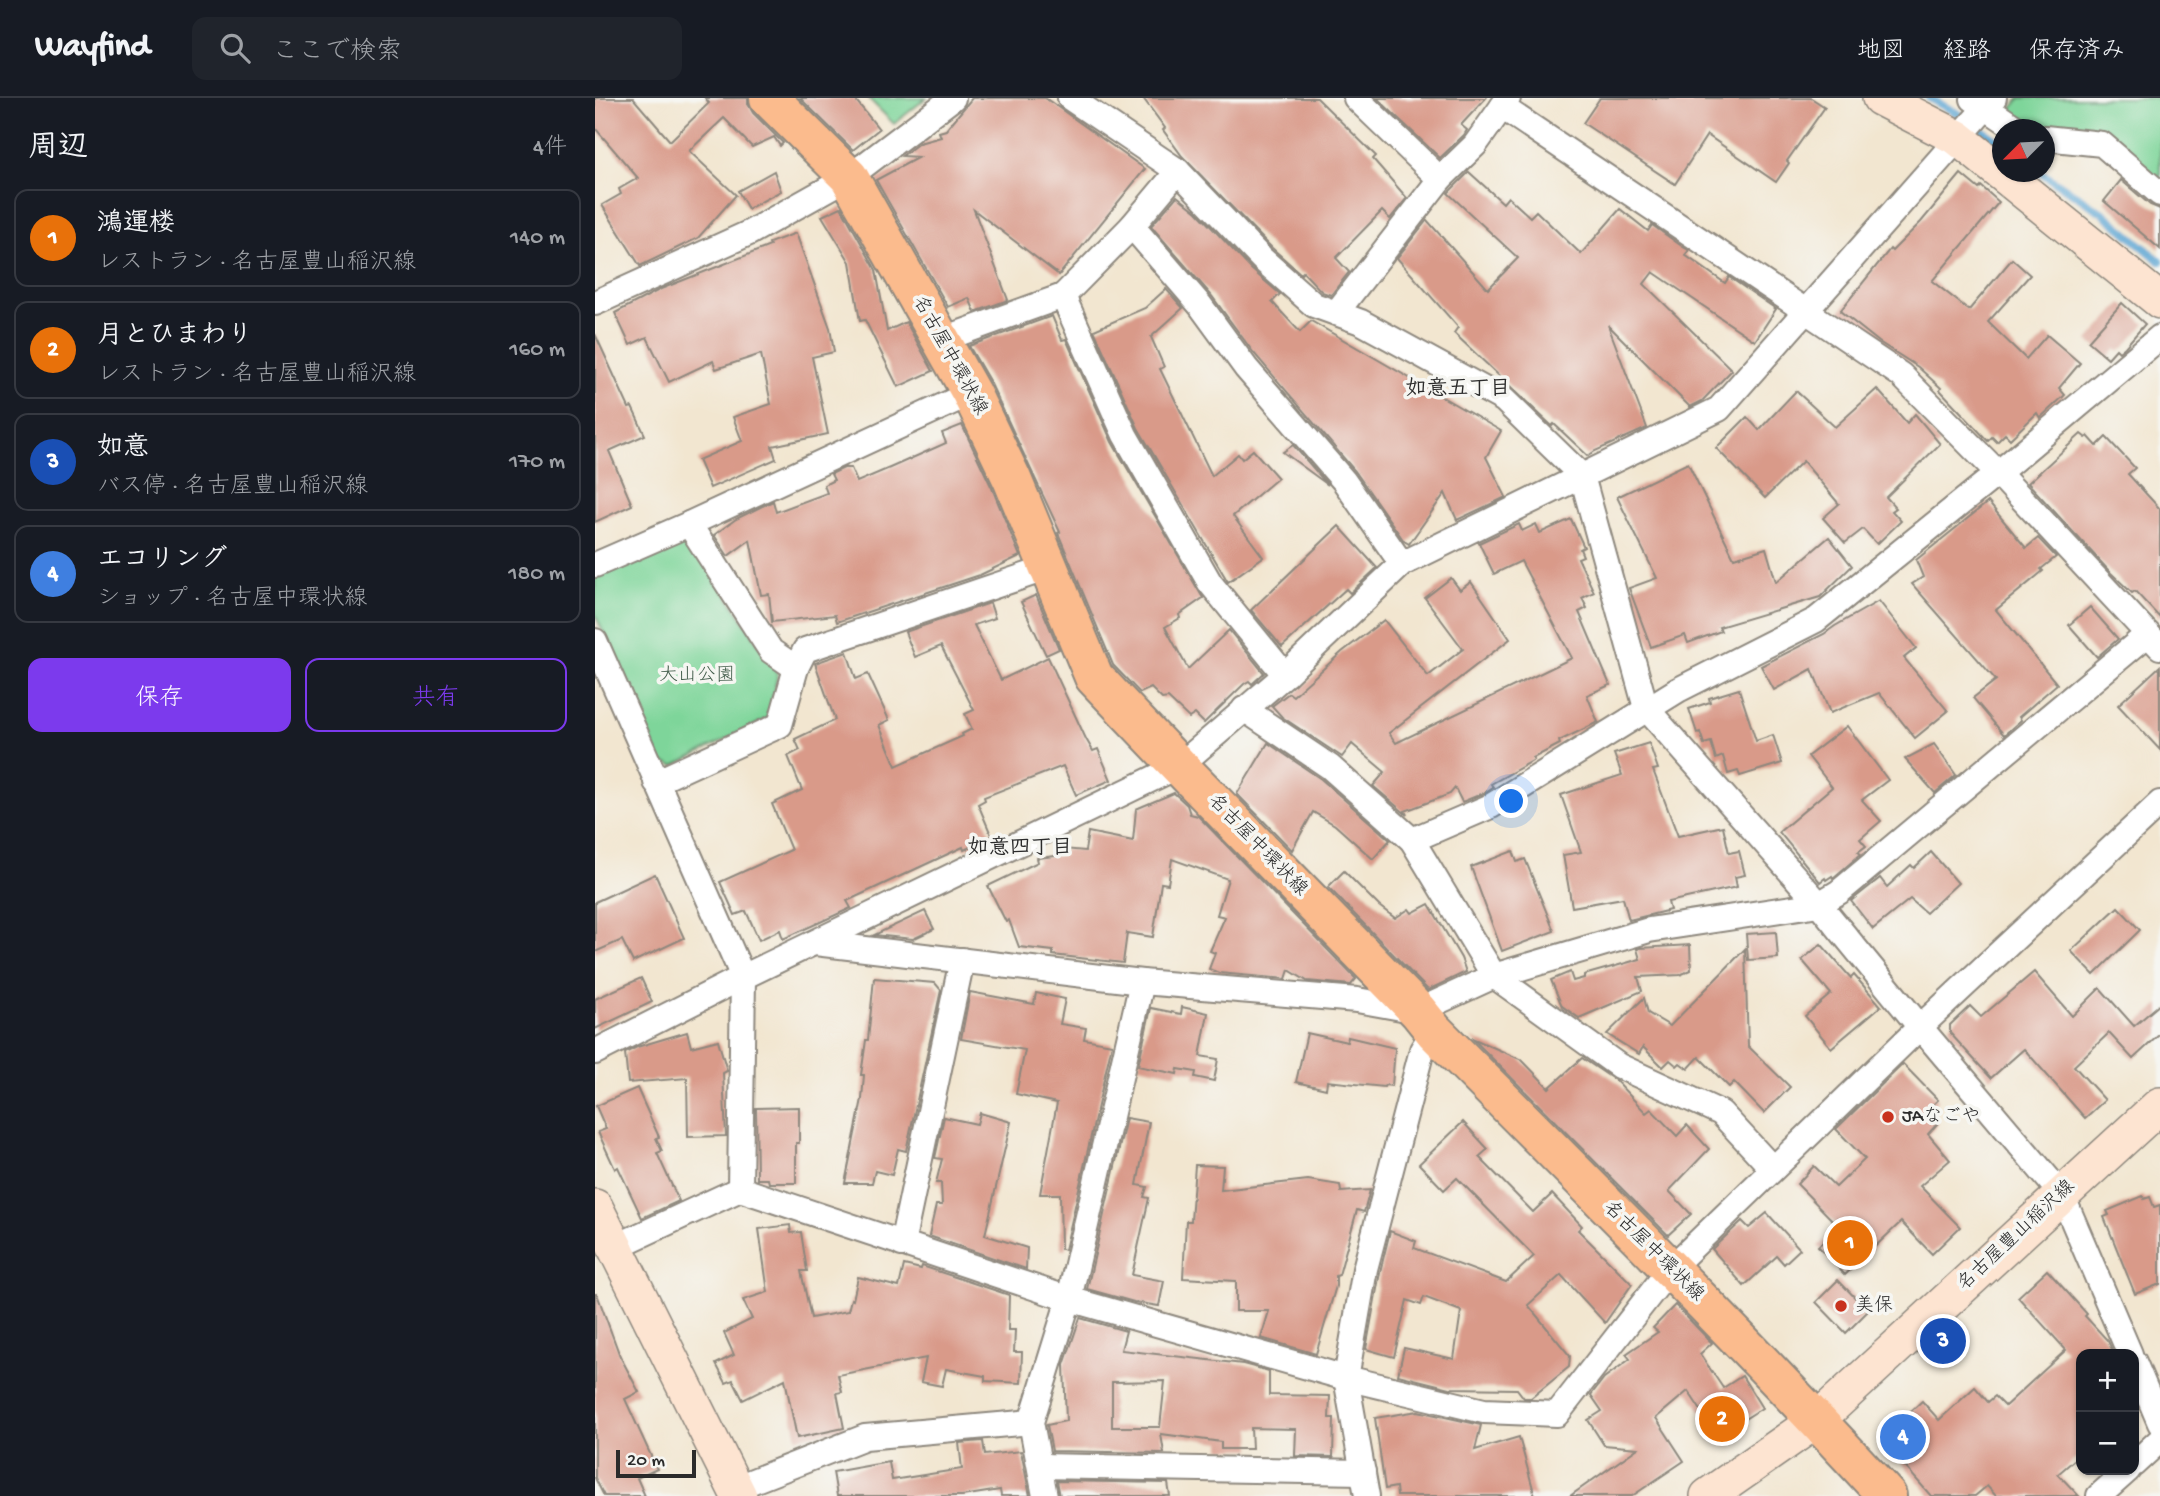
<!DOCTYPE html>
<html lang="ja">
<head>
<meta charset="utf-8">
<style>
	body { margin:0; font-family:"Gochi Hand","Klee One",sans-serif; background:#20242c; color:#f1f3f6 }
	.controls { position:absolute; right:21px; bottom:21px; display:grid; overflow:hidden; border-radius:14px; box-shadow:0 2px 5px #0004 }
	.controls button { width:63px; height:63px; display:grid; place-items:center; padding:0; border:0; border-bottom:2px solid #363941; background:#171b24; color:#f1f3f6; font:35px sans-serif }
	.compass { position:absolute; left:1397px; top:21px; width:63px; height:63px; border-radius:50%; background:#171b24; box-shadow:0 2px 5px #0004; rotate:246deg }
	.scale { position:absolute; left:21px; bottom:18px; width:80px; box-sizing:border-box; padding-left:7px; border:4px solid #2b2b2b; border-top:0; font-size:19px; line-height:24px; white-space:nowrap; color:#2b2b2b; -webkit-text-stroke:5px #f6f6f2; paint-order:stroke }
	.you { position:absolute; left:917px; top:704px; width:24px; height:24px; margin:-18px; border:5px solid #fff; border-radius:50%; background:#1a73e8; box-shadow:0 0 0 10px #1a73e833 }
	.badge { display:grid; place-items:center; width:46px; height:46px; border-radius:50%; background:#7c3aed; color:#fff; font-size:23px; font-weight:700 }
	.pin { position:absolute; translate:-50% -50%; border:4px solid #fff; box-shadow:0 2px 7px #0006 }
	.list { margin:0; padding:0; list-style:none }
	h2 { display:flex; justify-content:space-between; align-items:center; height:91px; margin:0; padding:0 28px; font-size:30px }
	h2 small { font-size:23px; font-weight:400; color:#9ea1a6 }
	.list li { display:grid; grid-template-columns:46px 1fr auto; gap:21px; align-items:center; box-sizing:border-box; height:98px; margin:0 14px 14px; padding:0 14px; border:2px solid #363941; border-radius:14px }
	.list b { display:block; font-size:26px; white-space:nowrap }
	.list p { margin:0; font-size:23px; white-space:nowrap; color:#9ea1a6 }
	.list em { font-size:23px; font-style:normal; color:#9ea1a6 }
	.actions { display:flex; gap:14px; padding:21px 28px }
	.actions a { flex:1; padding:16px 0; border:2px solid #7c3aed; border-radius:14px; text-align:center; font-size:24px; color:#7c3aed }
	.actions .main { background:#7c3aed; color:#fff }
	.icon { flex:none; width:38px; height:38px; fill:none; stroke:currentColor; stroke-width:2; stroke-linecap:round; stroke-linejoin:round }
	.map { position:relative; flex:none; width:1565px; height:1398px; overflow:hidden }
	header { display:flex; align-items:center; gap:42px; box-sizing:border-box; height:98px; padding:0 35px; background:#171b24; border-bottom:2px solid #363941 }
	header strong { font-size:33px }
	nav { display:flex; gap:38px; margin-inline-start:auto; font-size:24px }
	.search { width:490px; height:63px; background:#20242c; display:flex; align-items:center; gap:18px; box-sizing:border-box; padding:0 24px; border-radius:14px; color:#9ea1a6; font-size:26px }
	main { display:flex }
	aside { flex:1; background:#171b24 }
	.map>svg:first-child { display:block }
</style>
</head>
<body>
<header>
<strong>Wayfind</strong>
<div class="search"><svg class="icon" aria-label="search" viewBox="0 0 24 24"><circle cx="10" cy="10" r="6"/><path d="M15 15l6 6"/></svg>ここで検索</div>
<nav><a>地図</a><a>経路</a><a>保存済み</a></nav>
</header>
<main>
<aside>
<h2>周辺<small>4件</small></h2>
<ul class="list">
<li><span class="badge" style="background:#e8710a">1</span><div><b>鴻運楼</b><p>レストラン · 名古屋豊山稲沢線</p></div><em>140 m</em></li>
<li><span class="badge" style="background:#e8710a">2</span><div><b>月とひまわり</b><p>レストラン · 名古屋豊山稲沢線</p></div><em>160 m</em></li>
<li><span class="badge" style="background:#1a4fb4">3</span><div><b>如意</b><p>バス停 · 名古屋豊山稲沢線</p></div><em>170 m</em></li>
<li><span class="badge" style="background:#3f7fe0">4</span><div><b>エコリング</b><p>ショップ · 名古屋中環状線</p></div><em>180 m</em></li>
</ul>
<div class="actions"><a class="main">保存</a><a>共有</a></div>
</aside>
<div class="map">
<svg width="1565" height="1398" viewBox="0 0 1565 1398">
	<rect width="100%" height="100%" fill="#f6f6f2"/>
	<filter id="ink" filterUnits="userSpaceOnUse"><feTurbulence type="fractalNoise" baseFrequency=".0143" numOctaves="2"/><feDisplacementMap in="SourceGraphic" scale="14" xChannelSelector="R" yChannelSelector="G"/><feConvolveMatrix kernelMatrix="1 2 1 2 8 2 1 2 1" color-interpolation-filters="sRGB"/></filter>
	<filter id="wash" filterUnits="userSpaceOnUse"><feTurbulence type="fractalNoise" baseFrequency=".00686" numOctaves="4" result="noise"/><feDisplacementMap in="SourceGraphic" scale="28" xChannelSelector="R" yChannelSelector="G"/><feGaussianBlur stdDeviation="1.57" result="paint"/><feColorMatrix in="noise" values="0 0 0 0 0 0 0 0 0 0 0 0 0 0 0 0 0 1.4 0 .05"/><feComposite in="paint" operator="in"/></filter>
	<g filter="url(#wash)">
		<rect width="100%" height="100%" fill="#f2e6d0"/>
		<g fill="#7ed59a" stroke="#548062" stroke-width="2">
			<polygon points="273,0 331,0 299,26"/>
			<polygon points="1426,0 1565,0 1565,86 1482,33 1431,30 1413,14"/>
			<polygon points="84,438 97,443 183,576 172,621 79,668 66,664 0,516 0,477"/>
		</g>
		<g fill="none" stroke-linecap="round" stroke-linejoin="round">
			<g stroke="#5ca5d3" stroke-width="8">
				<polyline points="1334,0 1369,19 1408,47"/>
				<polyline points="1445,74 1508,115 1565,163"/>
			</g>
		</g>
		<g id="blocks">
			<g fill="#d99a89" fill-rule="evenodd">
				<polygon points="0,0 38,0 75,43 114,5 110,0 153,0 153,6 158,15 188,45 185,48 179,39 157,49 129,20 94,53 141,97 103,140 45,168 7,107 26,96 24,91 43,80 0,30"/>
				<polygon points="205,0 259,0 284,31 258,52"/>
				<polygon points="377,0 450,0 550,71 464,177 379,112 413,202 380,214 374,200 353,209 281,82 324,59 307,58 324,45 346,39 344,34 351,32"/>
				<polygon points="548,0 722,0 781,58 778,61 812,100 795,121 787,113 741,160 754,174 736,197 727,194 708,174 706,176 677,150 587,58 568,32 570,30"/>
				<polygon points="782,0 891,0 866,27 872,32 869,37 845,60"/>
				<polygon points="1005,0 1216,0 1230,9 1192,63 1194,65 1181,84 1112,37 1080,86 988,25"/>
				<polygon points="179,73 186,93 153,111 143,93"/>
				<polygon points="874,74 908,105 913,99 935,119 941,113 986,156 1025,111 1053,133 1057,127 1088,149 1094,152 1090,157 1130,185 1134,179 1181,211 1160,243 1058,174 1049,186 1137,272 1107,303 1095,309 1013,227 1052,330 1000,353 993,358 959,326 957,328 859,235 863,229 802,160 832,122 893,191 923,160 853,95"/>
				<polygon points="1366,76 1384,91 1386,88 1404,104 1337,183 1374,212 1417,161 1435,177 1393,224 1431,261 1452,237 1485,265 1464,290 1470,297 1445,320 1442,315 1415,341 1410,336 1402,344 1397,339 1393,343 1345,292 1346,290 1323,269 1284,244 1245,213 1295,151 1297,153 1326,124"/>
				<polygon points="1526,82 1555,107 1565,111 1565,151 1509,103"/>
				<polygon points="582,98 602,114 656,171 685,196 677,204 705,234 716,223 906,333 891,359 911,399 862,422 850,395 814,446 809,443 760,373 658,254 616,197 556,128"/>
				<polygon points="246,109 281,172 292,233 311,224 338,273 303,289 270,222 265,223 255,164 227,118"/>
				<polygon points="201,135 235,230 239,254 217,259 233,336 177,348 181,361 115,390 103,362 147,343 138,319 176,306 166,256 121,271 118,263 74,284 52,239 35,247 20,215 66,191 175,148 174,145"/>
				<polygon points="571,191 588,210 556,239 569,269 565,271 617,378 643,356 647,361 658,352 683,380 638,418 668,459 633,484 543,330 499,232 550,210"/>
				<polygon points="1527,205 1550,226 1530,249 1524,254 1521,251 1513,260 1493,243"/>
				<polygon points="457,218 467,242 471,241 517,344 608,500 584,517 585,520 570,529 593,571 634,532 669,575 657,586 654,583 649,586 609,625 600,616 594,620 573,600 567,601 556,590 545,595 518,567 463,435 465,434 396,286 374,248"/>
				<polygon points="0,236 34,310 37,309 50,337 14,353 37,407 0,424"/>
				<polygon points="1282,291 1312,325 1320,316 1345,346 1291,399 1301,410 1297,413 1306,423 1282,446 1268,431 1250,445 1228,420 1244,406 1208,363 1170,400 1121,350 1152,319 1164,332 1201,293 1240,329"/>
				<polygon points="367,327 397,390 425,458 385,477 242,524 240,517 177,524 174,496 166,497 155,442 133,458 119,437 141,421 178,403 181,414 232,395 229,387 239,382 236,376 249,370 256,370 262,384 297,369 351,345 347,335"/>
				<polygon points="1486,336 1491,340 1493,338 1502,348 1511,339 1540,370 1533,376 1565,411 1565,520 1540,493 1537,495 1516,475 1433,385"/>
				<polygon points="698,347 733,387 688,354"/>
				<polygon points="1093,365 1139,460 1171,450 1181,484 1234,439 1257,468 1225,499 1124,529 1126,533 1093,545 1090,537 1056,549 1034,490 1062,480 1022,399"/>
				<polygon points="1393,404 1431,450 1443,440 1461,459 1446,471 1448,473 1401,512 1462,586 1424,619 1426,622 1409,637 1378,600 1401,582 1317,486 1328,479 1321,462"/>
				<polygon points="976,421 989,449 985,451 988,458 983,460 999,494 987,500 992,510 984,514 1015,587 992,597 1003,624 964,643 965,646 938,660 939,662 896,686 898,689 889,695 867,704 860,690 855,696 810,713 812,717 778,688 790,674 757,646 747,659 687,619 677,608 694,595 698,598 747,554 789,522 833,578 868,551 830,500 856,480 865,492 876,484 915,541 794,635 801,645 977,560 926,463 899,476 884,445 924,426 927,433 941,426 945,435"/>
				<polygon points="744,428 782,470 755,495 751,491 687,549 656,512"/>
				<polygon points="441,497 464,551 451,557 426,504"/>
				<polygon points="1284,503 1321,550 1309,560 1353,613 1320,640 1284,595 1235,615 1217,571 1179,592 1166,568 1229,536 1240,528"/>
				<polygon points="395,505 400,520 379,527 406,582 453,559 491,641 498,653 503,651 516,682 481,697 468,668 389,699 390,702 383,706 397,739 369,752 368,749 252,803 256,810 188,841 185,832 164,842 151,813 140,817 125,784 196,752 177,706 207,692 193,658 205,652 200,641 240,622 220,565 252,554 261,581 273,576 294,622 284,627 301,668 368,638 367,636 377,631 370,616 379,612 346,548 320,559 310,534"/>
				<polygon points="1495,509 1523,541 1502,559 1474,527"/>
				<polygon points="1565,568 1565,652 1523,607"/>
				<polygon points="1144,591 1161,643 1178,637 1187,665 1145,678 1143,673 1133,676 1128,658 1121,661 1116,644 1109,646 1105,634 1102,635 1094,611 1115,604 1114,600"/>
				<polygon points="1252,628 1293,682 1267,702 1286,723 1265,741 1271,748 1263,754 1266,756 1238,780 1237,778 1231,782 1230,780 1225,784 1184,734 1237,689 1213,658"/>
				<polygon points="673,645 726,681 795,742 778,761 740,727 718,714 697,752 642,696"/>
				<polygon points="1054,645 1063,671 1058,672 1083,738 1128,728 1134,755 1144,753 1150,777 1140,779 1142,789 1073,804 1075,812 1034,822 1028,800 977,809 968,757 986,754 966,697 1027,677 1019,656"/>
				<polygon points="1339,646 1361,677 1340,695 1310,661"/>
				<polygon points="579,695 592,707 595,716 603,718 761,881 756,887 712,883 694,872 691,881 624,875 614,871 620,855 615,853 630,819 622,817 633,781 577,761 573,786 566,785 558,839 532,835 528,865 458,857 458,853 424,849 414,822 411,824 393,788 443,764 442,760 469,757 469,751 490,753 493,734 538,743 541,711"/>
				<polygon points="918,753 922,764 930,761 959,833 907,853 876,769"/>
				<polygon points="1336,754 1363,785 1331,815 1315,801 1278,831 1256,803 1285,780 1292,789 1316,767 1319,770"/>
				<polygon points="749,773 784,808 800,820 814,811 817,815 834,806 866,860 871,874 833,892 733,789"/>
				<polygon points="60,776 89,840 38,864 27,842 0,854 0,804"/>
				<polygon points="1523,809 1545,832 1499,877 1476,853"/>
				<polygon points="330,813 339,831 318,841 279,837"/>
				<polygon points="1181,834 1183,860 1153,862 1151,836"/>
				<polygon points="1226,846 1256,880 1259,877 1286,908 1236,950 1210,918 1236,896 1207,862"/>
				<polygon points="1095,847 1096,872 1085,877 1043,879 1047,893 984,920 967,908 956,882 975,874 978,883 989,880 989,877 1045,861 1042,851 1045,850"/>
				<polygon points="1150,851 1153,948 1195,989 1169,1015 1139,984 1134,989 1104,959 1093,971 1085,965 1082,968 1075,962 1068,969 1048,949 1044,956 1012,936 1049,900 1053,915 1075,928"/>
				<polygon points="1439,874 1477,918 1505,890 1539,928 1565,906 1565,936 1538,961 1514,935 1479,968 1510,1002 1490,1020 1429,951 1396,980 1355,935 1355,927 1375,908 1386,919"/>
				<polygon points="46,880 57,904 0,931 0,901"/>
				<polygon points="279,880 340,885 346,892 311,1053 303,1051 297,1077 280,1073 277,1085 250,1085 267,1001 269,977 266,977 271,942 273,942"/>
				<polygon points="375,894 439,906 441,895 470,901 465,926 491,930 489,941 517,946 470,1152 466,1151 465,1096 445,1096 462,1005 421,996 430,952 366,941"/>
				<polygon points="587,909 613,915 605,958 623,961 619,983 600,979 601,974 583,971 582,976 543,968 556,910 586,916"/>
				<polygon points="92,934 96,949 123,942 132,973 128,975 131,1038 93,1039 92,980 33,985 30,955 42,949"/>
				<polygon points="712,935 752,944 753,939 800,950 797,988 790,987 789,989 732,983 731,991 701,984"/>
				<polygon points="877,940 927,962 954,990 987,960 1021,983 1051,1015 1056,1011 1082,1038 1092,1027 1114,1051 1074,1093 1096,1116 1073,1137"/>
				<polygon points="1308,966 1343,1002 1331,1013 1343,1025 1333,1036 1355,1062 1325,1088 1365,1129 1337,1156 1306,1124 1250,1177 1223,1148 1244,1129 1202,1086 1219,1068 1241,1089 1270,1061 1241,1031"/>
				<polygon points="42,990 64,1039 61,1040 67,1053 62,1055 84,1103 47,1120 23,1069 20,1071 3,1034 11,1031 1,1008"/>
				<polygon points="204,1009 204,1045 201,1045 201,1085 174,1085 173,1081 162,1081 161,1010"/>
				<polygon points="385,1015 416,1024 390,1137 432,1150 431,1171 334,1138 341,1107 347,1107 346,1085 341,1085 347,1061 340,1060 349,1019 382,1026"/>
				<polygon points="531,1020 554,1024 542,1087 552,1089 549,1099 554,1100 537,1177 569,1183 564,1208 539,1204 492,1191"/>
				<polygon points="868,1024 893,1051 884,1059 938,1114 957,1096 987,1128 983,1132 1037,1186 1010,1225 966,1177 933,1207 975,1258 974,1269 936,1300 929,1300 922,1291 855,1290 803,1277 809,1250 859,1261 866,1213 829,1199 826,1207 812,1202 799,1259 771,1251 785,1174 795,1133 821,1143 819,1150 911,1184 939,1158 862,1080 849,1092 824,1066"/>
				<polygon points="600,1067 628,1068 626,1092 713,1082 745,1087 746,1094 775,1092 769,1114 762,1112 744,1177 741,1178 741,1188 721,1256 666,1240 674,1213 641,1213 641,1183 588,1180 591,1123 596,1123"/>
				<polygon points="1548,1098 1549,1101 1555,1099 1559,1109 1565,1107 1565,1186 1540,1196 1509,1119 1514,1117 1512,1113"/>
				<polygon points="1172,1115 1205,1151 1189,1166 1182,1158 1149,1188 1117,1151 1147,1123 1154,1130"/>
				<polygon points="195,1127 196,1135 206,1134 212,1173 206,1173 216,1220 253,1213 256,1201 258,1202 263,1179 304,1189 309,1167 326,1171 327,1168 414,1197 413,1232 420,1232 419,1254 427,1254 426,1285 390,1283 390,1278 351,1271 347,1288 326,1284 331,1260 243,1277 247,1294 242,1295 249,1330 202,1340 190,1281 148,1302 138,1282 131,1285 121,1266 139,1257 129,1235 157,1221 148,1202 173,1194 164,1131"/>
				<polygon points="1452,1172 1492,1216 1490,1218 1513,1243 1519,1256 1486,1256 1486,1356 1463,1376 1484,1398 1401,1398 1392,1388 1380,1398 1336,1398 1286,1341 1327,1303 1344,1322 1380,1289 1393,1304 1400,1298 1410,1308 1471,1252 1423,1199"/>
				<polygon points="1243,1182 1273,1213 1251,1235 1221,1204"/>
				<polygon points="0,1196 2,1196 25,1258 44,1294 30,1301 62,1371 42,1380 50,1398 9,1398 0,1380"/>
				<polygon points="1080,1207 1117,1245 1105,1256 1128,1290 1147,1278 1167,1310 1123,1338 1093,1293 1061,1320 1089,1363 1037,1398 975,1398 1043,1350 1009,1347 993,1322 1007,1313 996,1297 1009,1280 1035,1261 1031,1256 1063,1234 1058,1230"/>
				<path d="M485,1220l46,13 -5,19 122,14 26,7v24l61,1 -1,22h5l-1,39 -38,-1 1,-27 -45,-1 1,21h-31v-7l-60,-8 3,19 -112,-2 -5,-26 19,-4 -2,-56zM570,1283l-5,46h-48v-45z"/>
				<polygon points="823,1313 886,1327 880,1352 924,1339 940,1398 802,1398 801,1389 790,1391 780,1320"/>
				<polygon points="388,1343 390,1357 426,1353 435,1398 406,1398 405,1392 367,1398 242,1398 238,1374 294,1364 297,1382 367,1371 364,1345"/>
				<polygon points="462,1383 573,1385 575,1398 465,1398"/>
			</g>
		</g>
	</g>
	<g filter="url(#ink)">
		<use href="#blocks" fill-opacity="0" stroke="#8e887e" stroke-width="2"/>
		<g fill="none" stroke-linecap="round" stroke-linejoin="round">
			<g stroke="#8e887e" stroke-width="28">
				<g id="street">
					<polyline points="475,0 583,73 667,161 719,207 766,224 909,302 987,378 1051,610 1224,806 1325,929 1467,1097 1535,1256"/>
					<polyline points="761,0 845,81"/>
					<polyline points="913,0 907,9 1306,277 1403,375 1565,549"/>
					<polyline points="1378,1 1424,32"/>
					<polyline points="1450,40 1507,46 1565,96"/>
					<polyline points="583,73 537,128 468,198 530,337 615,485 690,577"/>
					<polyline points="537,128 605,207 651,270 749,383 807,466"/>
					<polyline points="0,205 154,135 254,79 358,0"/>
					<polyline points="741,215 845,81 880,47 907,9"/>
					<polyline points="346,242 468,198"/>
					<polyline points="94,426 176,553 201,570"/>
					<polyline points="0,467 94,426 376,295"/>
					<polyline points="0,543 148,879 145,1091"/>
					<polyline points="649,611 735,669 817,742 899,878 1024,968 1126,1015 1177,1070"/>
					<polyline points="61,684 185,627 201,570 210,552 453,470"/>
					<polyline points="817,742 896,708 1083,592 1221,522 1403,375 1565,239"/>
					<polyline points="220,845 547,884 762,902 823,913 899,878 1054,832 1224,806 1244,794 1553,536"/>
					<polyline points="0,954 148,879 584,668 690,577 807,466 1124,311 1399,0"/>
					<polyline points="307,1146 367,862"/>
					<polyline points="20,1149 145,1091 474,1201 751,1280 889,1313 962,1316 1075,1171 1325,929 1565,705"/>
					<polyline points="1539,1264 1565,1325"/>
					<polyline points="1539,1366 1565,1342"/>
					<polyline points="445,1368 768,1374"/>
					<polyline points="140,1390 270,1339 436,1324"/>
					<polyline points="450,1398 436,1324 474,1201 547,884"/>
					<polyline points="772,1398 751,1280 770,1171 827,952 839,933"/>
					<polyline points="1504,1398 1533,1372"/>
				</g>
			</g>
			<g stroke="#8e887e" stroke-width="38">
				<g id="secondary">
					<polyline points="1285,0 1363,40 1565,203"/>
					<polyline points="0,1109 144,1398"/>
					<polyline points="1113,1398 1222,1322 1565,1007"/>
				</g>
			</g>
			<g stroke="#8e887e" stroke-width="42">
				<path id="primary" d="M174,0l80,79 122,216 41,86 82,198 85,89 239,245 16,20c152,153 306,305 453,465"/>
			</g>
			<use href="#street" stroke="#fff" stroke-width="24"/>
			<use href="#secondary" stroke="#fde4d1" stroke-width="35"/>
			<use href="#primary" stroke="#fbbb8d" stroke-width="38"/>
		</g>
	</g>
	<g fill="#c8321e" stroke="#f6f6f2" stroke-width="2.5">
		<circle cx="1293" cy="1019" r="7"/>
		<circle cx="1246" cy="1208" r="7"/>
	</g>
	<g text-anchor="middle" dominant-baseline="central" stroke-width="7" stroke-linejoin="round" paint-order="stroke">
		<g font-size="19" fill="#2b2b2b" stroke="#f6f6f2">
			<text transform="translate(354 258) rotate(61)">名古屋中環状線</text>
			<text transform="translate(662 748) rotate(46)">名古屋中環状線</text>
			<text transform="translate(1422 1138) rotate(-43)">名古屋豊山稲沢線</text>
			<text transform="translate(1058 1154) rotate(45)">名古屋中環状線</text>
		</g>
		<g font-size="19" fill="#445e4c" stroke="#f6f6f2">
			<text x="102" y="578">大山公園</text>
		</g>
		<g font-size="19" fill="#2b2b2b" stroke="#f6f6f2" text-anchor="start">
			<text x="1307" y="1019">JAなごや</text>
			<text x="1260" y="1208">美保</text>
		</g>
		<g font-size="21" font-weight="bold" fill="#2b2b2b" stroke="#f6f6f2">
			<text x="863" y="292">如意五丁目</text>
			<text x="425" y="751">如意四丁目</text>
		</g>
	</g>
</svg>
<div class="controls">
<button>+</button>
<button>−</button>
</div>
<svg class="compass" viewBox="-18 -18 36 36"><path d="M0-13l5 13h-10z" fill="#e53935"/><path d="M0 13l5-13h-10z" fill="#9ea1a6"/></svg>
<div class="scale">20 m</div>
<div class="you"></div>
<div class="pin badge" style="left:1255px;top:1145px;background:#e8710a">1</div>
<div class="pin badge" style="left:1127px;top:1321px;background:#e8710a">2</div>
<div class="pin badge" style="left:1348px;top:1243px;background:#1a4fb4">3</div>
<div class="pin badge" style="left:1308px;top:1339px;background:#3f7fe0">4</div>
</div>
</main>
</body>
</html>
